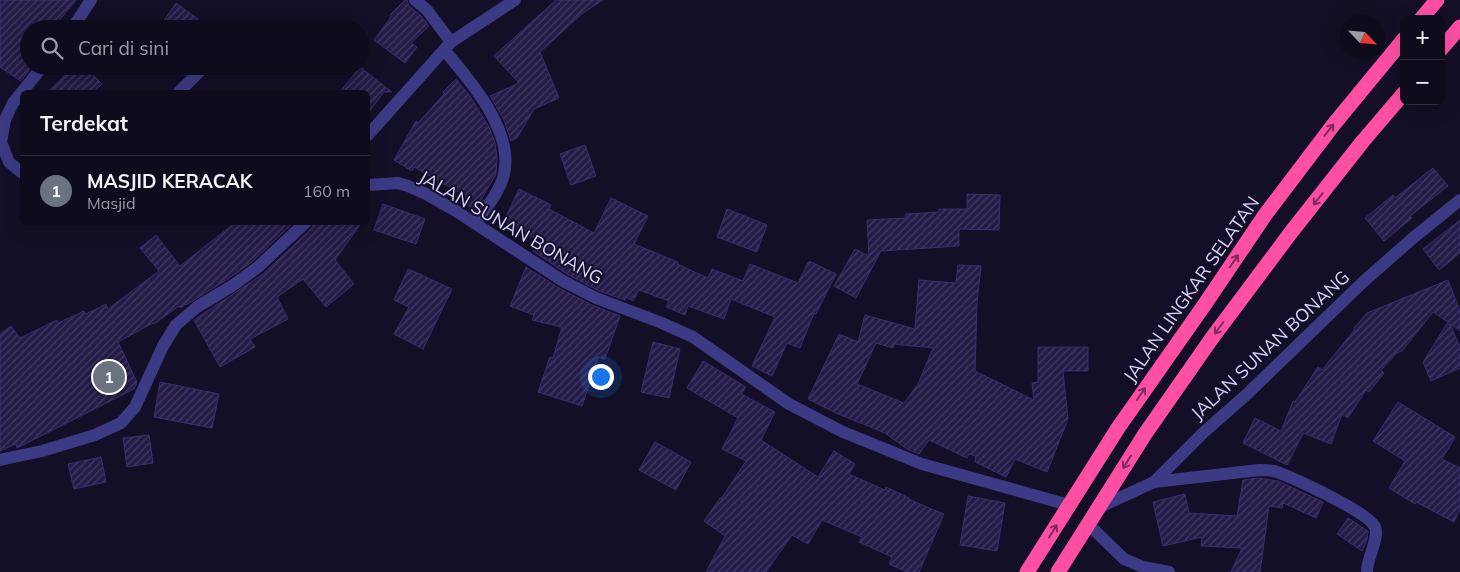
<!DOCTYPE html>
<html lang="id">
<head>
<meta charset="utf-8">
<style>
	body { margin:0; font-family:Mulish,sans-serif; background:#1c1929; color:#f1f3f6 }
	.controls { position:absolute; right:15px; top:15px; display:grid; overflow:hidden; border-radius:8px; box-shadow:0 5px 20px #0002 }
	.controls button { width:45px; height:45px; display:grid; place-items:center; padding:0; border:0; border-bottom:1px solid #2e2b3b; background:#0e0b1c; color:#f1f3f6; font:25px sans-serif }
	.compass { position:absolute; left:1340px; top:15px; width:45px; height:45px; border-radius:50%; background:#0e0b1c; box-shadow:0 5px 20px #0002; rotate:116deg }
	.you { position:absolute; left:600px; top:376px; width:18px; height:18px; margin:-12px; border:4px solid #fff; border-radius:50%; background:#1a73e8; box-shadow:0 0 0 8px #1a73e833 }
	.badge { display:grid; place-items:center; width:32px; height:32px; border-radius:50%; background:#2563eb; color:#fff; font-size:16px; font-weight:700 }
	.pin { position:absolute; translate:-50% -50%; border:2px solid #fff; box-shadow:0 1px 5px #0006 }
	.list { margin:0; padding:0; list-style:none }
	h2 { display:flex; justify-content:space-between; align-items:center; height:65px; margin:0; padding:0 20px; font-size:21px }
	h2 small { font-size:16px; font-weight:400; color:#9b9ba3 }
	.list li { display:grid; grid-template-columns:32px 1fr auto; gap:15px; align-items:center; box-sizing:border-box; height:70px; padding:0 20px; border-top:1px solid #2e2b3b }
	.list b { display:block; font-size:19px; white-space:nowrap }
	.list p { margin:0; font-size:16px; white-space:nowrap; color:#9b9ba3 }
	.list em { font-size:16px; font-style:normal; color:#9b9ba3 }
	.icon { flex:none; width:28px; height:28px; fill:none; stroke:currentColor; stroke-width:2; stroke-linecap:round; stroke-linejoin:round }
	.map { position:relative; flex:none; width:1460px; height:572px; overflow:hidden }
	.search { position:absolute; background:#0e0b1c; box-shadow:0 5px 20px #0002; left:20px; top:20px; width:350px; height:55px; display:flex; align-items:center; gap:12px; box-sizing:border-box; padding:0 18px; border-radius:28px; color:#9b9ba3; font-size:19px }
	.panel { position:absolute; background:#0e0b1c; box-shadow:0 5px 20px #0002; left:20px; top:90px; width:350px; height:135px; border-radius:8px }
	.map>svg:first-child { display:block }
</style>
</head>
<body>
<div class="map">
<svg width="1460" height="572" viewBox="0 0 1460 572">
	<defs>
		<pattern id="building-hatch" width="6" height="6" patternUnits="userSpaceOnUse" patternTransform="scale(1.25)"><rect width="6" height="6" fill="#241b47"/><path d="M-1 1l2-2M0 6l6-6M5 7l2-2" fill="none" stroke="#433b63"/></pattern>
	</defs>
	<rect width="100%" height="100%" fill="#130f26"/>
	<g fill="url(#building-hatch)" stroke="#3b2d73" fill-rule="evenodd">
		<polygon points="0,0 76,0 52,29 29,29 29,71 21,81 0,67"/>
		<polygon points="405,0 407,0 409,6 421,16 429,26 411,43 417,47 405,63 374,40 391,17 390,15"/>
		<polygon points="556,0 603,0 583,13 540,52 559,98 534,109 517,138 511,141 504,120 490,96 519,83 494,56"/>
		<polygon points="176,3 198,19 192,29 158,29"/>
		<polygon points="74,66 84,66 102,84 93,92 48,92"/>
		<polygon points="360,67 392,92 384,92 368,113 368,92 340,92"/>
		<polygon points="456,79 470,96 489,127 495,143 497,158 496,174 475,210 459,200 462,194 414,167 412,171 394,160 416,121 418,123 444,94 443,92"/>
		<polygon points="585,145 596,176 571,185 560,154"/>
		<polygon points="1433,168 1448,186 1410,216 1412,218 1384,241 1365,218 1393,195 1395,198"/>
		<polygon points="519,189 551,205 549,209 594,233 611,198 648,216 634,244 678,262 677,264 708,278 712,269 743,281 750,264 798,283 809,261 836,274 816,314 814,313 800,348 787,343 772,376 752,366 775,317 731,299 724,319 688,306 685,315 666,307 669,301 639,290 633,301 626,297 625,300 599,291 567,274 533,251 538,240 503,223"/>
		<polygon points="967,194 1000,195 999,230 959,229 959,246 881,251 856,298 834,286 855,249 869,256 867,220 906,218 905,214 939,212 939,209 967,209"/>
		<polygon points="383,204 425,219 416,244 374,230"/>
		<polygon points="727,209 767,225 757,252 717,237"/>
		<polygon points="1460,220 1460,253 1439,270 1423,249"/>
		<polygon points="236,222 294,222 253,261 228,279 186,305 186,304 181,308 179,306 154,324 153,323 118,342 137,382 134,389 17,448 16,444 0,451 0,334 11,326 20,338 57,320 58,323 84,311 86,314 106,304 108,309 159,271 140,248 156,235 180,266"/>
		<polygon points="314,222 362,222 335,260 354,284 326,307 303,279 277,297 288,319 250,339 255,347 220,367 194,320 263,274 312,228"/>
		<path d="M958,265l23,1 -4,37 -2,68 59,29 -2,-17 6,-1v-35h50v24h-25l5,48 -21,53 -32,-13 -9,18 -31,-15 1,-6 -7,-2 -2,4 -38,-18 -10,14 -12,-5 -22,-16 -49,-20 -28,-14 31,-65 19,8 7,-27 50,14 4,-49 37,3zM876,343l17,5 1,-4 39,4 -15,36 -14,19 -47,-19z"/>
		<polygon points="526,267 559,288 592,305 620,316 605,359 598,357 582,406 538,392 550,357 553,358 562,327 532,320 534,315 510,306"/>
		<polygon points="408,269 452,289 423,349 394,334 409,307 394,300"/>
		<polygon points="1448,280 1460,311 1460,331 1450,324 1460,348 1460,368 1431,381 1423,362 1448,322 1433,312 1402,351 1397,353 1381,370 1384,373 1369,392 1366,390 1348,418 1342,414 1331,444 1303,433 1287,465 1243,443 1255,418 1281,431 1293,401 1295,402 1318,367 1322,370 1355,329 1354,328 1367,313"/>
		<polygon points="653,342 680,349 669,398 641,392"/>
		<polygon points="703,361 746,387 741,394 775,412 761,440 818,477 834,451 855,464 849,474 885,490 886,487 909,498 908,499 944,514 919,572 907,572 889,564 892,557 859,542 862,537 822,520 808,544 792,535 766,572 706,572 725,536 704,521 720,498 721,499 746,461 722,449 738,418 687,388"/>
		<polygon points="160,382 219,394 212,428 154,417"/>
		<polygon points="1398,402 1455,437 1442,459 1460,468 1460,509 1454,522 1416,502 1415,504 1389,488 1405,461 1373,441"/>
		<polygon points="149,435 153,463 127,467 123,438"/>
		<polygon points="655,442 691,462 676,490 639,470"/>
		<polygon points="101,457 106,482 74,489 68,464"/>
		<polygon points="1259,478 1278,481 1323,502 1316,518 1283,503 1282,508 1269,506 1260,572 1231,572 1242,548 1201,546 1202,537 1163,546 1153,502 1185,494 1189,513 1237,516 1243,480"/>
		<polygon points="968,496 1005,503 997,551 960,545"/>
		<polygon points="1348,518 1368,531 1367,540 1362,551 1337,534"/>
	</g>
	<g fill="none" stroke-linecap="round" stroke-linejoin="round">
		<g stroke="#3d3a85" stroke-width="12">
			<polyline points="415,0 427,10 451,42"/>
			<polyline points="72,29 91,0"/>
			<path d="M444,50c26,30 70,81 60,124 -4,18 -19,35 -29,49"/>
			<polyline points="179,92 205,66"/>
			<polyline points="368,135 451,42 515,0"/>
			<polyline points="22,173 9,162 1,142 5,120 13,103 43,66"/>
			<polyline points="368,185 398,183 408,186 426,194 456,211 563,281 596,298 662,323 693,337 789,404 843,432 922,464 1069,505"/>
			<polyline points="0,460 42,451 95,435 121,423 135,407 163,346 176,325 197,307 232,286 258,267 306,222"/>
			<path d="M1154,482l105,-12c5,0 10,0 15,1 18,6 94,41 101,56 5,10 -9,33 -8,45"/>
			<polyline points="1100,507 1154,482 1203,433 1246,395 1363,282 1413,238 1460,200"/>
			<polyline points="1088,524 1124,559 1143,567 1169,572"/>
		</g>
		<g stroke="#ff4fa3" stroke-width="15">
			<polyline points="1421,19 1437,0"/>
			<polyline points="1441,49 1460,27"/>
			<polyline points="1027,572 1118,428 1205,304 1265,215 1334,124 1404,39"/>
			<polyline points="1058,572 1145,434 1212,338 1292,231 1363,141 1404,93"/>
		</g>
	</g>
	<defs><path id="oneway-shaft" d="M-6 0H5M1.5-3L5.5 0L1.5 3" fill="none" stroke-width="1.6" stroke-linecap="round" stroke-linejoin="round" transform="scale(1.25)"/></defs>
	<g stroke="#7d2c5e">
		<use href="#oneway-shaft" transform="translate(1329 130) rotate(-52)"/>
		<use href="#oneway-shaft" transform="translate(1318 199) rotate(128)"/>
		<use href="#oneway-shaft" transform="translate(1234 261) rotate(-56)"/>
		<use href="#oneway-shaft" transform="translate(1219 328) rotate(127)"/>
		<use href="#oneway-shaft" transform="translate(1141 394) rotate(-56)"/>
		<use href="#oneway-shaft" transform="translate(1127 462) rotate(122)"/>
		<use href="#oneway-shaft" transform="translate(1053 531) rotate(-58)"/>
	</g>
	<g text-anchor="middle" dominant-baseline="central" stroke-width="4" stroke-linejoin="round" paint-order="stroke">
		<g font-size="18" fill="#d9d4ff" stroke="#130f26">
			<text transform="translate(511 227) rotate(30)">JALAN SUNAN BONANG</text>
			<text transform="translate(1191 289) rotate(-55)">JALAN LINGKAR SELATAN</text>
			<text transform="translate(1270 345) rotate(-43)">JALAN SUNAN BONANG</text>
		</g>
	</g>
</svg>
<div class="controls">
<button>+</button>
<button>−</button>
</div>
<svg class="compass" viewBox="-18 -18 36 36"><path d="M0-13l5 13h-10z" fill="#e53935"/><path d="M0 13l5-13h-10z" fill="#9b9ba3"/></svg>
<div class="you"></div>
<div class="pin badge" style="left:109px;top:377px;background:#6b7280">1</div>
<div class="search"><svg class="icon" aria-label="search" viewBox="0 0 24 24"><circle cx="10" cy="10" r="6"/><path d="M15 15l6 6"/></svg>Cari di sini</div>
<section class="panel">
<h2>Terdekat<small></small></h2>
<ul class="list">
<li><span class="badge" style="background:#6b7280">1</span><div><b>MASJID KERACAK</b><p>Masjid</p></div><em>160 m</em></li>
</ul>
</section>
</div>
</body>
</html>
